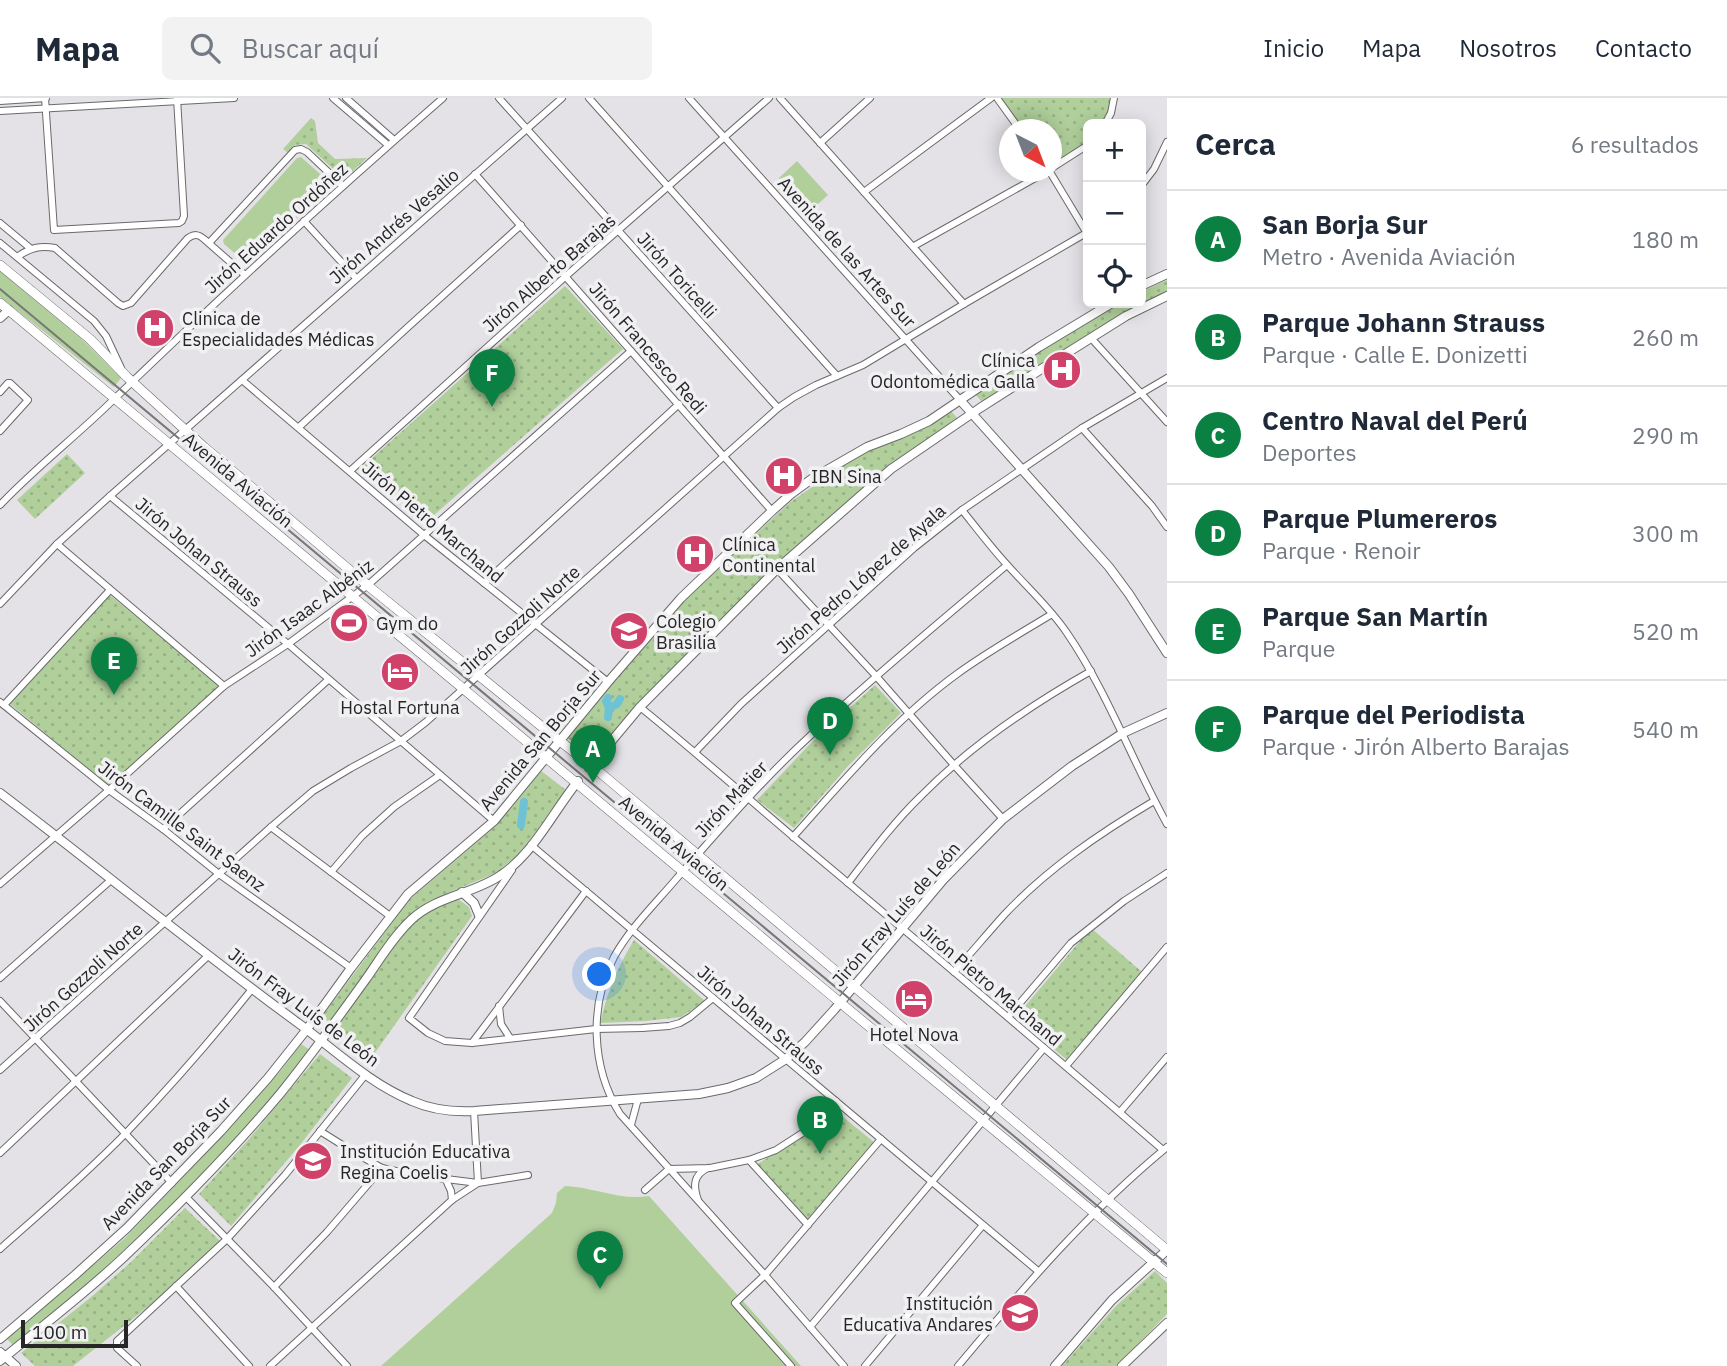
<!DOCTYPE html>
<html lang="es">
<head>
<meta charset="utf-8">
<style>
	body { margin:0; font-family:"IBM Plex Sans",sans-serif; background:#f2f2f3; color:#1f2937 }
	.controls { position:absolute; right:21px; top:21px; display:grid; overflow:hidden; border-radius:10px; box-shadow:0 4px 18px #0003 }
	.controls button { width:63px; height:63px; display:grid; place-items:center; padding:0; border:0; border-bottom:2px solid #e0e1e3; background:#fff; color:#1f2937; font:35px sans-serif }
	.compass { position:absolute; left:999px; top:21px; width:63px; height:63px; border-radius:50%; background:#fff; box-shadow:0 4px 18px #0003; rotate:138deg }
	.scale { position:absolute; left:21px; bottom:18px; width:107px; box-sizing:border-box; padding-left:7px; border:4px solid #272627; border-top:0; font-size:19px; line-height:24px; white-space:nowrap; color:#272627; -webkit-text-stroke:5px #f1f0f3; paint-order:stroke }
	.you { position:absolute; left:600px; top:877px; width:24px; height:24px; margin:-18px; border:5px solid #fff; border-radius:50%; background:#1a73e8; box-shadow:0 0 0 10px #1a73e833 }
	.badge { display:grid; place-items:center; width:46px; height:46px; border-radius:50%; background:#0b8043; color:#fff; font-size:23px; font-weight:700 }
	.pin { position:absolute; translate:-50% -58px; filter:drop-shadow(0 2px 4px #0008) }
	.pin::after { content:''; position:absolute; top:37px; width:24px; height:21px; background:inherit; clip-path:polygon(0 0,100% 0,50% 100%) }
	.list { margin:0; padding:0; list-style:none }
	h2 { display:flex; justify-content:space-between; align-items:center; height:91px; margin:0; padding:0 28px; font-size:30px }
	h2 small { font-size:23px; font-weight:400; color:#747a83 }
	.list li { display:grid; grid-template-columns:46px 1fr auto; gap:21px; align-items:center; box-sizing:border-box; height:98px; padding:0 28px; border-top:2px solid #e0e1e3 }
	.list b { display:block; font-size:26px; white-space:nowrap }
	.list p { margin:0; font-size:23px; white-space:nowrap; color:#747a83 }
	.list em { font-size:23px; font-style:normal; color:#747a83 }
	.icon { flex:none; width:38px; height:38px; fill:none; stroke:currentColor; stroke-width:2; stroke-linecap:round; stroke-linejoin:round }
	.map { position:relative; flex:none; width:1167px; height:1268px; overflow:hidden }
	header { display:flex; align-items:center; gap:42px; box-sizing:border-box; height:98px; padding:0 35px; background:#fff; border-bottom:2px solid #e0e1e3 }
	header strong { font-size:33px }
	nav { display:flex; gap:38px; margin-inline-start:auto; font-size:24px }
	.search { width:490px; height:63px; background:#f2f2f3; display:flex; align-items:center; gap:18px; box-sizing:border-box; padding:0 24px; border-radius:10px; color:#747a83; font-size:26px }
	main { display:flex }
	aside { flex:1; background:#fff }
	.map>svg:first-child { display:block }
</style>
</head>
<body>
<header>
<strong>Mapa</strong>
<div class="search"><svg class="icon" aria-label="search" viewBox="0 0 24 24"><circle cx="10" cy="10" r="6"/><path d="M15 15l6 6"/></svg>Buscar aquí</div>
<nav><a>Inicio</a><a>Mapa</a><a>Nosotros</a><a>Contacto</a></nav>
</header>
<main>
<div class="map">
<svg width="1167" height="1268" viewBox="0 0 1167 1268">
	<defs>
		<pattern id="park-dots" width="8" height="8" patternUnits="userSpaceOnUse" patternTransform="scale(1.75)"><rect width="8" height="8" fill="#b0cf9b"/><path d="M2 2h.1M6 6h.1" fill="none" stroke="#97b286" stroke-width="1.8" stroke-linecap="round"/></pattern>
	</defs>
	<rect width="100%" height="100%" fill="#e4e2e6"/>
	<g fill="#b0cf9b">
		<polygon points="301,59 329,84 330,90 248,163 244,163 224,146 223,142 297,60"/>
		<polygon points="797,63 828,97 809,114 779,80"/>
		<polygon points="0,173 81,240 121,280 114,289 0,199"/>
		<path d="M301,946l9,6c-56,70 -117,139 -183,200 -36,33 -76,63 -114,95l-6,-6 118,-101 92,-96 65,-73z"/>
		<path d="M565,1088c28,1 56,15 84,10l152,170h-420l171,-153 4,-10 1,-10z"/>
	</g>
	<g fill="url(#park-dots)">
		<polygon points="1000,0 1111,0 1109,14 1102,26 1088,26 1088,44 1078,52 1052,68 1052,32 1023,31"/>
		<polygon points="311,20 315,23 318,45 335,61 367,60 344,81 306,46 295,47 288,55 283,51"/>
		<polygon points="1167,182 1167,194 1118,220 982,304 975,296 1034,256 1100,215 1120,205 1141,205 1141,194"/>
		<polygon points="565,188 623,251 425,425 363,368"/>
		<polygon points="951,313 958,321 879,378 775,467 638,604 592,661 567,640 609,587 683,504 789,405 854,360 874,350 912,336"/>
		<polygon points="67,356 85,375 35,421 17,402"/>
		<polygon points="110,497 220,588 109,688 10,606"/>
		<polygon points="875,587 901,615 848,668 794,730 757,702 811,645"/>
		<polygon points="540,672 566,692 530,742 514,760 496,775 450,794 415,813 388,842 333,922 325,930 317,930 318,924 408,803 491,732"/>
		<path d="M458,801l11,8 3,9 -105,148 -35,-28v-3l77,-107c15,-12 30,-23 49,-27z"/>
		<polygon points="1091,830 1142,874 1067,962 1016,919"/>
		<path d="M634,842l71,61 -24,16 -35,4 -46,2c8,-33 17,-55 34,-83z"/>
		<polygon points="320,956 352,980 300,1047 231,1128 199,1096 249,1041"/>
		<polygon points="832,1010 875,1045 807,1123 756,1067 808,1034"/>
		<polygon points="185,1110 220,1143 198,1166 154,1204 73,1268 35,1268 21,1255 90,1200 131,1164"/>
		<polygon points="1155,1173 1167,1185 1167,1216 1117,1268 1062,1268 1116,1208"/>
	</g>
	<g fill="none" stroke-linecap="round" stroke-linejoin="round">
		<g stroke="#6dc2d5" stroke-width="8">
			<polyline points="608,600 606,603 609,610 608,619"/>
			<polyline points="609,610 617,606 620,601"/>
			<polyline points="521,727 524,704"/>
		</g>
		<g stroke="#6a696b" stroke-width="8">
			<g id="street">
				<polyline points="45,0 54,132 179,125 182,123 184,118 177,0"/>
				<polyline points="333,0 388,47"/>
				<polyline points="346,0 394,42"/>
				<polyline points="499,0 778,310"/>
				<polyline points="589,0 837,278"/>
				<polyline points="689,0 960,302"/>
				<polyline points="780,0 964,206"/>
				<polyline points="997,0 1020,32"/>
				<polyline points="0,3 46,0"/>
				<polyline points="0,13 234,0"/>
				<polyline points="1105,26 1111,15 1114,0"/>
				<polyline points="820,45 870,0"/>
				<polyline points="1052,70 1088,47"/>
				<polyline points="1050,74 1088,137"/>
				<polyline points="475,76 772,413"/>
				<polyline points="1141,88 1154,71 1167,44"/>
				<polyline points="864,94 991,0"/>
				<polyline points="304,123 356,180"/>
				<polyline points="0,125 30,150"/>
				<polyline points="0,145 94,223 106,238 121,270"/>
				<polyline points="209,145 295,52 301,51 307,54 343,88"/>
				<polyline points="914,148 1046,74"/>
				<path d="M17,159c13,-9 23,-12 38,-9l63,55 5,3 8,-3 57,-65c7,-4 10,-4 16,1l41,36"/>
				<polyline points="1091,240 1167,324"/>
				<polyline points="242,282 424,437 608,584"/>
				<polyline points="0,294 8,285 10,285 28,302 0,333"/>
				<polyline points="299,329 408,229 521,127"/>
				<polyline points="1082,330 1152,408 1167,429"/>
				<polyline points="350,373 566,178 769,0"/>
				<polyline points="110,398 288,546 494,723"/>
				<path d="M0,407c34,-36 74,-67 109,-101 109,-105 220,-207 334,-306"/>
				<path d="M962,412c16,20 31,40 48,58 19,21 41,41 57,65 41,60 65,128 100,191"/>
				<polyline points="57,446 224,588"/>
				<polyline points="777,471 876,578 954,667 1003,721"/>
				<polyline points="484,485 679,306"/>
				<polyline points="0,506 57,446 110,398 562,0"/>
				<polyline points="0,604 109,692 163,731 219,776 351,870"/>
				<polyline points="4,607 110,492"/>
				<path d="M640,609c58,47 113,96 170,144 118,99 237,198 353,299"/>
				<polyline points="695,654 741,606 914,450 962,412 1082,330 1167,280"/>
				<polyline points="271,729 390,818"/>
				<polyline points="163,731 328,582"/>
				<path d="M793,739c51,-57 102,-118 164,-163 30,-22 64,-41 95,-60"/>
				<polyline points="531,747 1038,1173"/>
				<polyline points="512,772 409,920 428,935 445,943 472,945 596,931 642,930 669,928 680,925 690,919 713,900"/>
				<polyline points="331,774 362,738 394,709 440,677"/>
				<path d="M848,785c23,-30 46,-61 73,-87 50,-51 108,-90 170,-125"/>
				<polyline points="0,786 109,692 224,588 288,546 368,487 631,253"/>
				<path d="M954,874c17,-19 33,-38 50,-57 43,-46 96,-82 150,-114"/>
				<polyline points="0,880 111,782"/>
				<polyline points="0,903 172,1085"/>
				<polyline points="499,908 501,926 510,940"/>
				<polyline points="1008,919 1071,845 1124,803 1167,775"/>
				<polyline points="472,945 586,793"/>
				<polyline points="1066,968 1167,849"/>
				<polyline points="0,972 271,729 313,693 351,670 401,643 426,624 778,310 794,299 816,287 863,267 964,206 1088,134"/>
				<polyline points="1120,1014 1167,959"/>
				<polyline points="631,1027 638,1001"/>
				<polyline points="320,1033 355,1055 382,1070 414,1077 478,1085 528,1077"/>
				<polyline points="0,1055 209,857"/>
				<polyline points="749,1062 808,1127"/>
				<polyline points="446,1082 451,1093 452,1102"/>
				<polyline points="645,1092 669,1071 710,1070 749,1062 776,1052 807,1032 836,1003"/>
				<polyline points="186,1099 274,1189 347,1268"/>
				<path d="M698,1102c-5,-14 -5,-25 10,-32"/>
				<path d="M0,1151c43,-38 86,-75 126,-116 44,-46 86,-94 126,-144"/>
				<polyline points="176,1188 249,1268"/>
				<polyline points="274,1189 327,1134 382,1070"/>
				<polyline points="810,1229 1044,950"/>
				<polyline points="137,1268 117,1250 117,1243 227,1141 285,1077 366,976"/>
				<polyline points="270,1268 452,1102 478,1085 474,1013"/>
				<polyline points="791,1268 735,1205 765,1177 881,1041"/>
				<path d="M844,1268l-79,-91 -145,-161c-29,-47 -31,-109 -6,-157 16,-29 42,-54 63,-79 43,-49 86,-99 134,-143 63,-59 130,-114 196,-170"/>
				<polyline points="865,1268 983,1127"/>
				<path d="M958,1268c66,-79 130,-154 209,-219"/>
			</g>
		</g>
		<g stroke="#6a696b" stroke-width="10">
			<g id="secondary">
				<polyline points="1141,188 1167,176"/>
				<polyline points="0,220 9,212"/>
				<polyline points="960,302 1109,469 1129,496 1167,555"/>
				<polyline points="589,670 640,609 777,471 891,371 980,310 1043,270 1126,218 1167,198"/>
				<path d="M0,695c100,76 197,156 298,230 37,27 72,61 114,78 20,9 41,11 62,10l225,-17 29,-6 28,-10 30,-19 19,-17 29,-32 109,-130 60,-61 69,-53 51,-33 44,-20"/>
				<polyline points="462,794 474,805 479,817"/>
				<polyline points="0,1241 75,1177 127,1130 221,1033 268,980 307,931 351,870 408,796 494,723 608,584 681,500 772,413 791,396 813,380 867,349 901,336 929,323 1039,249 1112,205"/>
				<polyline points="0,1254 16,1268"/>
				<path d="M0,1263c42,-35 86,-68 126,-106 54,-51 106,-104 154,-161 30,-37 58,-76 86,-115 14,-20 27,-42 45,-59 25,-24 63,-26 90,-45 33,-22 52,-63 77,-94"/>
				<polyline points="1055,1268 1112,1202 1167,1152"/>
				<polyline points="1122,1268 1167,1225"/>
			</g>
		</g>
		<g stroke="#6a696b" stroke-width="10">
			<g id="primary">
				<polyline points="0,167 90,241 127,279 204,349 372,491 551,636 597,672 1167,1152"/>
				<polyline points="0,205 831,897 1167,1175"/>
			</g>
		</g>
		<use href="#street" stroke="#fff" stroke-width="6"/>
		<use href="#secondary" stroke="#fff" stroke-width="8"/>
		<use href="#primary" stroke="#fff" stroke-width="9"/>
		<path stroke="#787678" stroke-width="2" d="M0,191c387,328 776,653 1167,975"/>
	</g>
	<defs>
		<g id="hospital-disc" transform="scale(2.0125)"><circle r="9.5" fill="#d04269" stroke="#f1f0f3"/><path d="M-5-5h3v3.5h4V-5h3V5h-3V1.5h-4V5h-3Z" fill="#fff"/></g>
		<g id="stadium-disc" transform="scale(2.0125)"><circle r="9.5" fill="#d04269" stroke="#f1f0f3"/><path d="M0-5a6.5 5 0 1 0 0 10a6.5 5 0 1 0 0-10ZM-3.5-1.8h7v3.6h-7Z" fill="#fff"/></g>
		<g id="school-disc" transform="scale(2.0125)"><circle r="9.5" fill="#d04269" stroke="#f1f0f3"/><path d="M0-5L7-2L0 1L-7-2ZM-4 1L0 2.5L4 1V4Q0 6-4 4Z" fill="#fff"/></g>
		<g id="hotel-disc" transform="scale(2.0125)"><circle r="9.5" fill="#d04269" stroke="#f1f0f3"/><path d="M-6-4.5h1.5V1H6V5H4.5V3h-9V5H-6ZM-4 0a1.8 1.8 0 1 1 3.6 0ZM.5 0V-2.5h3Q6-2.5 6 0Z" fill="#fff"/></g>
	</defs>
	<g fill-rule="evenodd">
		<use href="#hospital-disc" x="155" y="230"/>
		<use href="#hospital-disc" x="1062" y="272"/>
		<use href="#hospital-disc" x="784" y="378"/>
		<use href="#hospital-disc" x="695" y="456"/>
		<use href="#stadium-disc" x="349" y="525"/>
		<use href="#school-disc" x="629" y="533"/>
		<use href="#hotel-disc" x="400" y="574"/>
		<use href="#hotel-disc" x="914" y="901"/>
		<use href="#school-disc" x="313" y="1063"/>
		<use href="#school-disc" x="1020" y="1215"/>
	</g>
	<g text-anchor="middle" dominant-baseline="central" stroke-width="7" stroke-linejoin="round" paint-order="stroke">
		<g font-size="18" fill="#272627" stroke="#f1f0f3">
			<text transform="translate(394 128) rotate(-41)">Jirón Andrés Vesalio</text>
			<text transform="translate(276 130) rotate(-42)">Jirón Eduardo Ordóñez</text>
			<text transform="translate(847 154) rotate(48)">Avenida de las Artes Sur</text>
			<text transform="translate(549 175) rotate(-41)">Jirón Alberto Barajas</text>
			<text transform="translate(677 177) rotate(48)">Jirón Toricelli</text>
			<text transform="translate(648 250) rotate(49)">Jirón Francesco Redi</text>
			<text transform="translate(238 382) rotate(40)">Avenida Aviación</text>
			<text transform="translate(433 424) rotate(40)">Jirón Pietro Marchand</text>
			<text transform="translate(199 454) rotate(40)">Jirón Johan Strauss</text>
			<text transform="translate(861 481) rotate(-41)">Jirón Pedro López de Ayala</text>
			<text transform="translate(309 510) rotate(-36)">Jirón Isaac Albéniz</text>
			<text transform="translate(520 522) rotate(-42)">Jirón Gozzoli Norte</text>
			<text transform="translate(540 642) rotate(-50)">Avenida San Borja Sur</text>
			<text transform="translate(731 701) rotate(-47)">Jirón Matier</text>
			<text transform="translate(182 728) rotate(37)">Jirón Camille Saint Saenz</text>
			<text transform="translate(674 745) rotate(40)">Avenida Aviación</text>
			<text transform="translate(896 816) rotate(-49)">Jirón Fray Luís de León</text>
			<text transform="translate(83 879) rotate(-42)">Jirón Gozzoli Norte</text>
			<text transform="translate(991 887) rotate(40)">Jirón Pietro Marchand</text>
			<text transform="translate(304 909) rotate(37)">Jirón Fray Luís de León</text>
			<text transform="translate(761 922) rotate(40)">Jirón Johan Strauss</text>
			<text transform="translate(166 1065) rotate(-46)">Avenida San Borja Sur</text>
		</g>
		<g font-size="18" fill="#272627" stroke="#f1f0f3" text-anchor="start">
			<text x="182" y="220">Clinica de<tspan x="182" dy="21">Especialidades Médicas</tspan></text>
			<text x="1035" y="262" text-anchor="end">Clínica<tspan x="1035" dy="21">Odontomédica Galla</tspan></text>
			<text x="811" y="378">IBN Sina</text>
			<text x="722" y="446">Clínica<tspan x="722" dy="21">Continental</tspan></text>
			<text x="656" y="523">Colegio<tspan x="656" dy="21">Brasilia</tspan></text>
			<text x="376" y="525">Gym do</text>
			<text x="400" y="609" text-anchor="middle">Hostal Fortuna</text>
			<text x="914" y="936" text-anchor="middle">Hotel Nova</text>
			<text x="340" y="1053">Institución Educativa<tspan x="340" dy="21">Regina Coelis</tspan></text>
			<text x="993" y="1205" text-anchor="end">Institución<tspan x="993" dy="21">Educativa Andares</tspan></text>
		</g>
	</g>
</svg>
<div class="controls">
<button>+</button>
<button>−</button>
<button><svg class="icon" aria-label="locate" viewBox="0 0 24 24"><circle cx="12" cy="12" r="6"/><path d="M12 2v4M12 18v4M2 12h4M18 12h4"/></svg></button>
</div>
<svg class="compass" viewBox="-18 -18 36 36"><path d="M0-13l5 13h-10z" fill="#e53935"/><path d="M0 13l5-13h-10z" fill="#747a83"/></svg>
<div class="scale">100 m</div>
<div class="you"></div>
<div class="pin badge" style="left:593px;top:685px">A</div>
<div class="pin badge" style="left:820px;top:1056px">B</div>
<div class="pin badge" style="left:600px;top:1191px">C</div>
<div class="pin badge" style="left:830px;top:657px">D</div>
<div class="pin badge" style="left:114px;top:597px">E</div>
<div class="pin badge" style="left:492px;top:309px">F</div>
</div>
<aside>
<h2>Cerca<small>6 resultados</small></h2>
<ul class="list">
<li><span class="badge">A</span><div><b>San Borja Sur</b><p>Metro · Avenida Aviación</p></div><em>180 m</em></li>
<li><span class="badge">B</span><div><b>Parque Johann Strauss</b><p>Parque · Calle E. Donizetti</p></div><em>260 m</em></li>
<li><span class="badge">C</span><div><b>Centro Naval del Perú</b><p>Deportes</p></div><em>290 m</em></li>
<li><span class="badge">D</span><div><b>Parque Plumereros</b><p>Parque · Renoir</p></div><em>300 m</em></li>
<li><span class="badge">E</span><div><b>Parque San Martín</b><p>Parque</p></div><em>520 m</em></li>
<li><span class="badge">F</span><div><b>Parque del Periodista</b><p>Parque · Jirón Alberto Barajas</p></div><em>540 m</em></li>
</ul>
</aside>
</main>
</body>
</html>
